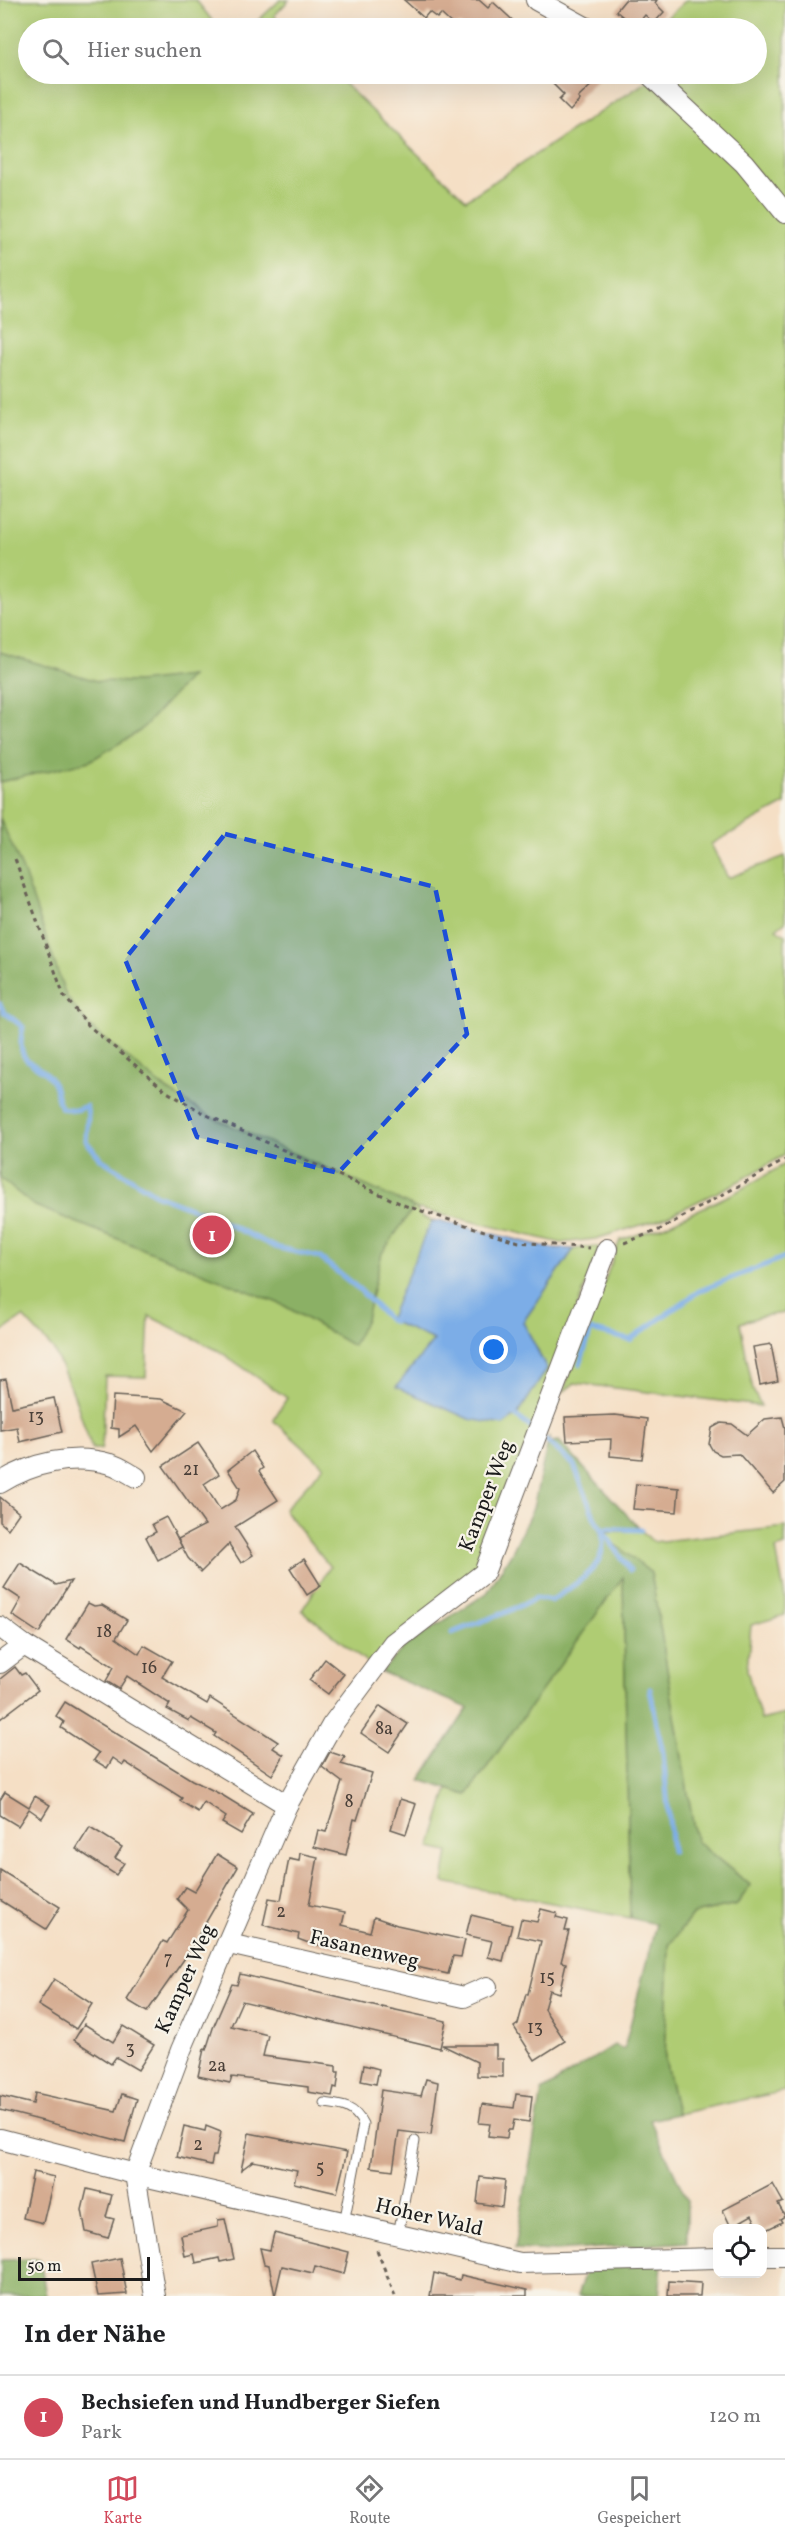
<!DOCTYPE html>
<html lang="de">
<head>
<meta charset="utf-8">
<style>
	body { margin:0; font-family:Vollkorn,serif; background:#f2f2f2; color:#202124 }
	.controls { position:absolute; right:18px; bottom:18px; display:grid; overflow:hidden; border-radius:12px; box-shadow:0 6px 24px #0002 }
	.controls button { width:54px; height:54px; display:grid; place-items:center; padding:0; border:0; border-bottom:2px solid #e0e0e0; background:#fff; color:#202124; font:30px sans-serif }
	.scale { position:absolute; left:18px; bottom:15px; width:132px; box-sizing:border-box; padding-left:6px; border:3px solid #1c1c1c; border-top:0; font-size:16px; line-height:21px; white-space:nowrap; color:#1c1c1c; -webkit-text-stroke:4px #f7f3e8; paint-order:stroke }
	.you { position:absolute; left:494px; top:1350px; width:21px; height:21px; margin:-15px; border:4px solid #fff; border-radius:50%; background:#1a73e8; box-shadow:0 0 0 9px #1a73e833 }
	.badge { display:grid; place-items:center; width:39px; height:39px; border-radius:50%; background:#d1495b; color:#fff; font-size:20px; font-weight:700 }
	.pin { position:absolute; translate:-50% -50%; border:3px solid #fff; box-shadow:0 2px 6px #0006 }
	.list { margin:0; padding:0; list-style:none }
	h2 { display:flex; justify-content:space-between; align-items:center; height:78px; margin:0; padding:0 24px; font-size:26px }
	h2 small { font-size:20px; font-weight:400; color:#757577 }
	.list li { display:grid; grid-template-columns:39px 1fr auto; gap:18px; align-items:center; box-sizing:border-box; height:84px; padding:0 24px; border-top:2px solid #e0e0e0 }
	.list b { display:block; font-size:22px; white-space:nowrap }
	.list p { margin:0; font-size:20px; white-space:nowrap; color:#757577 }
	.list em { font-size:20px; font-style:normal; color:#757577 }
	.icon { flex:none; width:33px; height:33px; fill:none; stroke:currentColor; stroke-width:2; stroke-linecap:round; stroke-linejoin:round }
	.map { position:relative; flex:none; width:785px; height:2296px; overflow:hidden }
	.search { position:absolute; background:#fff; box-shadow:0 6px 24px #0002; left:18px; right:18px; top:18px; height:66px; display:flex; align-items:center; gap:15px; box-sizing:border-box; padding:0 21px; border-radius:33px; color:#757577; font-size:22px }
	.sheet { height:162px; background:#fff }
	nav { display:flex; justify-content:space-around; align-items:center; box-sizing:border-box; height:84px; border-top:2px solid #e0e0e0; background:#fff; font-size:16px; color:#757577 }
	nav a { display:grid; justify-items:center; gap:3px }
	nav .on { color:#d1495b }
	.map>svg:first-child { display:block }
</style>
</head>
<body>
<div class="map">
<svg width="785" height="2296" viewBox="0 0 785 2296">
	<rect width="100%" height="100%" fill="#f7f3e8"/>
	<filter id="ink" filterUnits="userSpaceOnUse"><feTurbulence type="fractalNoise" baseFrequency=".0167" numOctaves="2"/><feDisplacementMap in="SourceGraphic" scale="12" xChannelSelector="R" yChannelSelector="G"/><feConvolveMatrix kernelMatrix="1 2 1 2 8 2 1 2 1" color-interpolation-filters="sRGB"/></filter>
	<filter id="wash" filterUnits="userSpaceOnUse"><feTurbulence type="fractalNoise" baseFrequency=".008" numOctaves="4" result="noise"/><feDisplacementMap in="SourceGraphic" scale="24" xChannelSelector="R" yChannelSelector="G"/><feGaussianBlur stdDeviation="1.35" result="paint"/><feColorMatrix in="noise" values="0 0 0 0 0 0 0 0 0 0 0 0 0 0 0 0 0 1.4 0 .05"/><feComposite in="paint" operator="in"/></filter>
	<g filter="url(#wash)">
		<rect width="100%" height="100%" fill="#f5dfc5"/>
		<g fill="#afcc73" stroke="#667448" stroke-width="1.5">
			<polygon points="0,0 196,0 218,28 28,28 28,74 334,74 466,200 649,80 690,118 785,224 785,804 711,844 728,878 785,856 785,922 776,929 785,935 785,1155 732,1185 661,1219 595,1239 561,1243 415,1208 422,1217 437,1222 547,1369 523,1322 574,1249 595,1246 599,1248 477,1583 368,1663 302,1610 330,1567 284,1510 324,1466 273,1420 287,1398 219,1351 149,1316 146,1377 105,1376 102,1449 92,1449 74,1395 53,1349 23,1317 0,1333"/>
			<polygon points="280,0 289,0 274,16 287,28 250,28"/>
			<polygon points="686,0 785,0 785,203 710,119 663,74 756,74 756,28 656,28"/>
			<polygon points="785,1164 785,1313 762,1316 740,1323 753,1390 761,1406 575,1383 563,1392 620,1240 664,1226 736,1192"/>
			<polygon points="785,1527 785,1546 776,1549 785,1598 785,1615 751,1625 747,1670 761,1720 785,1714 785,2091 677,2114 665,2059 669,1945 693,1914 737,1905 750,1885 696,1841 651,1574 599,1532 641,1530 653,1542"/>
			<polygon points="623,1576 630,1918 443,1882 448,1852 430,1848 448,1789 467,1795"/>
		</g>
		<g fill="#8bb065" stroke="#546640" stroke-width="1.5">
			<polygon points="0,652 97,681 137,682 191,676 140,731 90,761 0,782"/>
			<polygon points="0,818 24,873 66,996 89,1026 168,1091 209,1116 414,1207 382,1253 366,1319 353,1346 283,1305 33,1205 0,1178"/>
			<polygon points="549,1437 551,1442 559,1441 641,1530 600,1532 651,1573 696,1841 750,1885 737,1905 693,1914 669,1945 665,2059 677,2114 650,2120 687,2200 687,2242 555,2251 515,2249 542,2091 614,2045 624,2049 656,1924 630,1918 623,1577 467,1795 420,1780 468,1708 381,1672 405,1646 487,1593 512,1552 533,1508"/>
			<polygon points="40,2259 46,2296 0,2296 0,2260"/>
			<polygon points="662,2264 659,2296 577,2296 587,2266"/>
		</g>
		<polygon fill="#7bade7" stroke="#4c6482" stroke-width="1.5" points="441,1221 550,1248 574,1249 523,1322 547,1369 518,1414 503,1425 469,1419 396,1387 434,1340 389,1320 427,1230 432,1222"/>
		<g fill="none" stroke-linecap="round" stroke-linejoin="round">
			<g stroke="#7bade7" stroke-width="5">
				<path d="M0,1004l4,8 19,15c-10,45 19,31 31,58 3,8 3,15 7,23l15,2 10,-4 2,8 -2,27 15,18 56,36 52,20 66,32 44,10 41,33 29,30 6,2"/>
				<polyline points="580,1364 591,1330 630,1340 699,1291 785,1257"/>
				<polyline points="511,1412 534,1430"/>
				<polyline points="541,1436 574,1465 595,1519 630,1570"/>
				<polyline points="601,1528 641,1530"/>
				<path d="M452,1633c28,-12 58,-20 84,-35l15,3c24,-18 59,-33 51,-69"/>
				<polyline points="650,1689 663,1753 672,1851"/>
			</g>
		</g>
		<g id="blocks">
			<g fill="#d5ac91">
				<polygon points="404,0 479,0 488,8 493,2 521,28 465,28 460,24 454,26 441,14 437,18 429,12 424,18"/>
				<polygon points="625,0 657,0 655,3 664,12 654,23 645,15 635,27 616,11"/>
				<polygon points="543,74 603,74 578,98 580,100 570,111 559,100 564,95"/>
				<polygon points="771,1344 778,1381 760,1385 753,1347"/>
				<polygon points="6,1379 12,1407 54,1398 62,1432 20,1442 17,1427 0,1430 0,1380"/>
				<polygon points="113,1396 161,1399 187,1411 153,1451 136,1426 119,1437 119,1429 111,1428"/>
				<polygon points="615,1415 647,1419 642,1459 610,1456 611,1439 567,1441 565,1417"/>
				<polygon points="782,1417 785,1428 785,1482 773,1493 739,1454 721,1455 713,1451 709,1444 712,1428 721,1423 732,1424 747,1435 765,1419"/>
				<polygon points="198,1443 219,1474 204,1484 220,1510 236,1500 240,1488 228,1470 252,1451 263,1468 259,1471 278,1500 235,1527 253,1555 241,1563 229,1544 201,1572 188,1558 178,1539 205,1525 163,1466"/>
				<polygon points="636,1484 679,1488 677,1512 633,1509"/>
				<polygon points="0,1497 19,1513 8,1529 0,1522"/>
				<polygon points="166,1517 182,1547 158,1560 146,1537 156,1532 152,1524"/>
				<polygon points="304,1559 321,1586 307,1595 290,1568"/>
				<polygon points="20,1563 56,1585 71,1581 39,1633 12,1615 21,1599 4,1588"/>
				<polygon points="88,1603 94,1606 102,1605 127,1620 116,1638 139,1654 144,1645 172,1661 162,1677 207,1704 210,1698 278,1742 273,1748 284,1755 272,1775 214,1736 216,1733 191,1718 189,1721 167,1709 170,1704 127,1676 119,1689 106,1681 114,1667 81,1646 80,1648 66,1639"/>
				<polygon points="325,1659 344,1674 328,1694 309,1680"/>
				<polygon points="15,1667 21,1675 25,1673 38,1690 0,1719 0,1679"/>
				<polygon points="65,1702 192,1780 222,1795 253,1814 241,1834 222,1823 226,1817 204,1802 198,1812 180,1801 182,1798 125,1762 123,1765 113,1758 107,1768 94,1760 99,1753 61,1728 64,1722 56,1716"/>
				<polygon points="380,1706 408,1724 389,1752 361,1733"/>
				<polygon points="330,1752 345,1757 341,1764 372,1773 357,1820 354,1819 346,1855 314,1847 318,1830 326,1832 342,1782 322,1767"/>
				<polygon points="5,1792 29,1807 35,1796 50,1805 42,1818 29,1809 18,1826 0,1815 0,1800"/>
				<polygon points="400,1799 416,1804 406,1834 391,1829"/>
				<polygon points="90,1827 122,1847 115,1858 124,1863 116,1875 76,1849"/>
				<polygon points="300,1853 318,1857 309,1905 345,1912 342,1925 370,1932 374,1917 397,1925 465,1940 461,1957 453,1956 448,1974 306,1942 298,1939 299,1934 263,1925 269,1898 281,1900 289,1859 299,1861"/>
				<polygon points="217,1854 238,1867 187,1955 147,2012 127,2000 163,1941 167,1943 188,1910 177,1899 185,1887 194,1892"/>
				<polygon points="0,1870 60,1907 46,1929 0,1900"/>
				<polygon points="541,1909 557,1913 556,1917 568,1920 565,1931 569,1931 561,1962 566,1963 559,1993 549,1990 544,2009 565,2041 535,2060 514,2027 518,2024 526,1994 528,1994 541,1941 517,1936 521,1919 537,1922"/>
				<polygon points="471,1915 512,1925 503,1961 488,1957 492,1941 466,1935"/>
				<polygon points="240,1974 382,2008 382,2007 446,2021 440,2048 242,2001 231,2026 268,2035 263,2056 336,2066 336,2072 339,2072 337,2088 334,2087 332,2096 308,2092 308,2087 232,2077 230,2083 198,2076 204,2049 206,2050 213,2028 232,1984 237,1985"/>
				<polygon points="54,1979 92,2004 76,2029 38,2005"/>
				<polygon points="84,2024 113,2042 123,2026 154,2045 138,2070 116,2057 111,2064 74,2040"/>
				<polygon points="442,2045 496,2045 496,2059 503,2059 503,2077 477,2076 477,2062"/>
				<polygon points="364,2065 379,2069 376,2084 361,2081"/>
				<polygon points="426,2079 438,2082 431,2135 399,2131 393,2170 371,2167 381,2090 421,2096"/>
				<polygon points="35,2093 116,2111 122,2094 137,2099 125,2142 0,2110 0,2096 33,2104"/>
				<polygon points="516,2094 532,2096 529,2122 514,2120 512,2130 508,2130 507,2138 488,2136 490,2124 479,2123 482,2104 514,2108"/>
				<polygon points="184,2126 205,2131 206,2126 221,2132 216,2156 213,2156 211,2165 177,2157"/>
				<polygon points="249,2133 347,2152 337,2193 294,2183 297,2170 253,2161 241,2170"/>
				<polygon points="33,2172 54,2177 43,2223 23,2218"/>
				<polygon points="480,2177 505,2180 502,2207 477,2203"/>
				<polygon points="773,2184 783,2202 778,2204 785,2216 780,2219 782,2222 762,2232 762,2229 759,2229 752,2215 731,2227 723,2210"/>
				<polygon points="87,2189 112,2195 106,2217 114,2219 108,2238 86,2232 82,2210"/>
				<polygon points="225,2219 234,2259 220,2262 219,2258 196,2263 194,2254 185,2256 181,2235 218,2227 218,2220"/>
				<polygon points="274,2233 349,2252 344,2274 315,2266 313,2273 282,2266 275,2296 269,2265 264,2264 260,2248 270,2250"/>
				<polygon points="120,2258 127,2294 98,2296 91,2264"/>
				<polygon points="434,2273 460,2280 461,2275 527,2290 527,2296 430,2296"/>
				<polygon points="669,2281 701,2283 700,2296 668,2296"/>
			</g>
		</g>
	</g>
	<g filter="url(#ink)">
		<use href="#blocks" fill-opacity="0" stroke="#686057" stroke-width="1.5"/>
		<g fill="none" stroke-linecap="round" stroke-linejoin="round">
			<g stroke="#686057" stroke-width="11">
				<g id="service">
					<path d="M324,2103c18,2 30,3 39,21l-19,99"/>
					<polyline points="398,2235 415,2141"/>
				</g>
			</g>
			<g stroke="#686057" stroke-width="22">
				<g id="minor">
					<polyline points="536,0 587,28"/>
					<polyline points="649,74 744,163 785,213"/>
					<path d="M0,1483c32,-20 73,-30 110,-19 9,2 18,9 26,13"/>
					<polyline points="0,1627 24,1645 287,1805"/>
					<polyline points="0,1663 24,1645"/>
					<polyline points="229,1944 464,1997 487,1987"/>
					<polyline points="0,2139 135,2174 520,2263 718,2258"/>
					<polyline points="762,2256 785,2256"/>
					<polyline points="155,2296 135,2174 181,2050 287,1805 332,1725 393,1643 484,1573 607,1249"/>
				</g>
			</g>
			<g stroke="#686057" stroke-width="3" stroke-dasharray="4.5 4.5" stroke-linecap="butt">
				<polyline points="15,859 64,996 89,1026 167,1092 209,1116 406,1206 519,1242 589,1248"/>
				<polyline points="624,1243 659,1230 785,1160"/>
				<polyline points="377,2250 395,2296"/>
			</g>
			<use href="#service" stroke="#fff" stroke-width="9"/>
			<use href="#minor" stroke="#fff" stroke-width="20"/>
		</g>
	</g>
	<path fill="#1d4ed8" fill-opacity="0.2" stroke="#1d4ed8" stroke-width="4.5" stroke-dasharray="12 8" stroke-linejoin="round" d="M225,834l210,53 32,147 -129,139 -141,-36 -72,-178z"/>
	<g text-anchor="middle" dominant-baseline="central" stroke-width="4.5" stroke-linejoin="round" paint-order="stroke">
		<g font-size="18" fill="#4a4039">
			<text x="36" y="1417">13</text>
			<text x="191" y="1470">21</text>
			<text x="104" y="1632">18</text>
			<text x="149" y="1668">16</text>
			<text x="384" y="1729">8a</text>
			<text x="349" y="1802">8</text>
			<text x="281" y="1912">2</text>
			<text x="168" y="1959">7</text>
			<text x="547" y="1978">15</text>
			<text x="535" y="2028">13</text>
			<text x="130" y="2049">3</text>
			<text x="217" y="2066">2a</text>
			<text x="198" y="2145">2</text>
			<text x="320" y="2168">5</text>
		</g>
		<g font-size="21" fill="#1c1c1c" stroke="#f7f3e8">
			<text transform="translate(487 1496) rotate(-69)">Kamper Weg</text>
			<text transform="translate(364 1950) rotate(13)">Fasanenweg</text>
			<text transform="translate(186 1979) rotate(-66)">Kamper Weg</text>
			<text transform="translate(429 2218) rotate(13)">Hoher Wald</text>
		</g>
	</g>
</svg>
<div class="controls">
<button><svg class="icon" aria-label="locate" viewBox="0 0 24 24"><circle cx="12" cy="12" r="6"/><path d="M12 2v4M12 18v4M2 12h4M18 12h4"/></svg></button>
</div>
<div class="scale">50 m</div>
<div class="you"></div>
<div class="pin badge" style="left:212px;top:1235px">1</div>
<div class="search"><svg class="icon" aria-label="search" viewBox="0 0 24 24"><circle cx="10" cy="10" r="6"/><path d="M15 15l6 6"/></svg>Hier suchen</div>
</div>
<section class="sheet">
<h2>In der Nähe<small></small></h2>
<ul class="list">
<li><span class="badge">1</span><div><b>Bechsiefen und Hundberger Siefen</b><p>Park</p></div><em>120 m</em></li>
</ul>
</section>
<nav>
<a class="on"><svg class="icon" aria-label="map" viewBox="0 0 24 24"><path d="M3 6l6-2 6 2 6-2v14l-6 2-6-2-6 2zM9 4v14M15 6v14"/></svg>Karte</a>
<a><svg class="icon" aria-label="directions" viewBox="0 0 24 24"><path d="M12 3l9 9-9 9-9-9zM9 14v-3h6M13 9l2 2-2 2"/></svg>Route</a>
<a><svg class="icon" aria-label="saved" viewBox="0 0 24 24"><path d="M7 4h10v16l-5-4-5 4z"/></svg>Gespeichert</a>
</nav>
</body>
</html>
